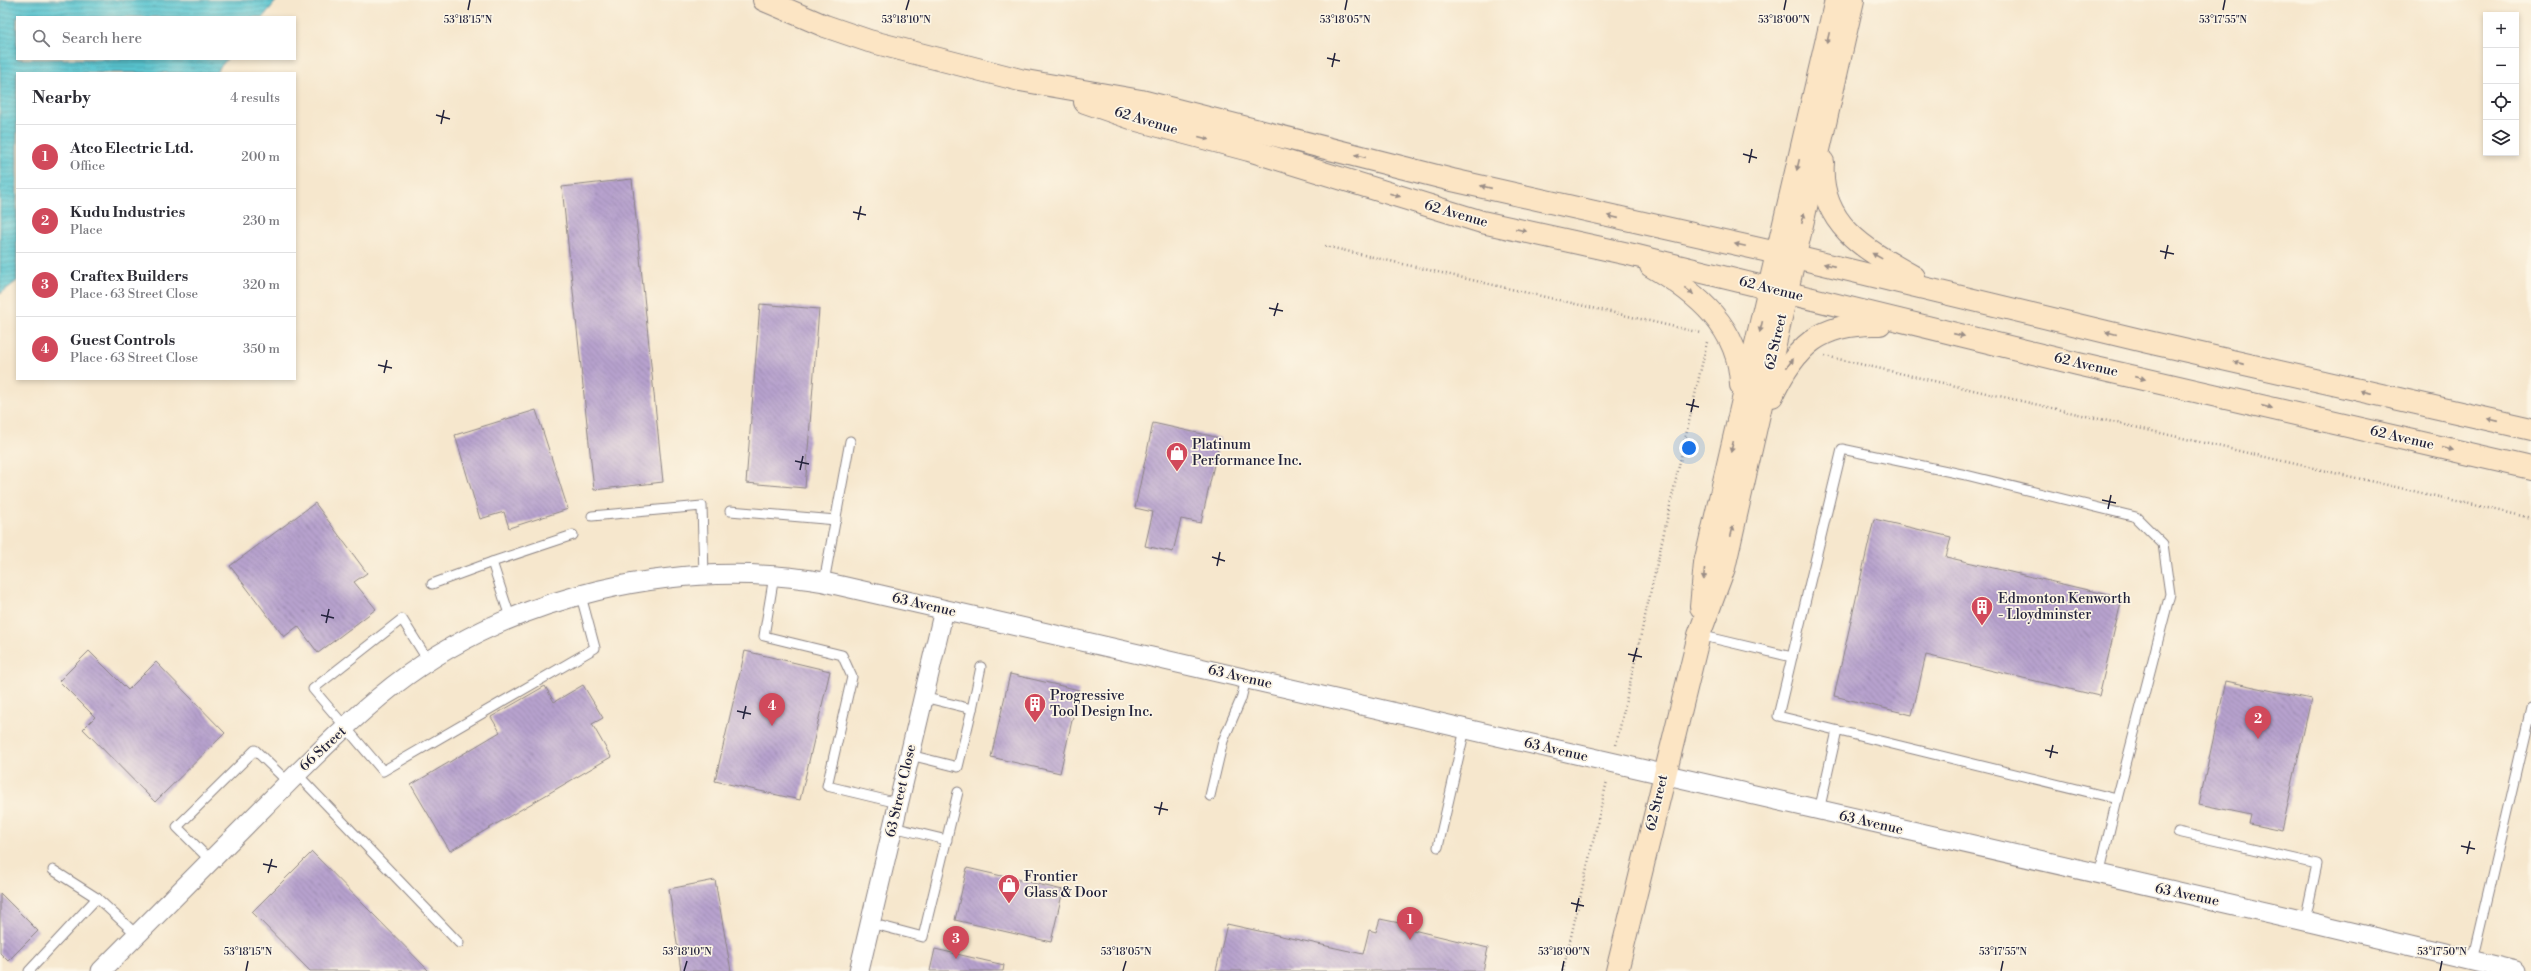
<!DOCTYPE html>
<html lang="en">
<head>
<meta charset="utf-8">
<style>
	body { margin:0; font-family:"Libre Bodoni",serif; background:#f7f7f7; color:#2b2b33 }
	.controls { position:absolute; right:12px; top:12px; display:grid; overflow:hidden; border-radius:0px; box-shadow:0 2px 6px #0003 }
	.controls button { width:36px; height:36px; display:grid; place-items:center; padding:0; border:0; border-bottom:1px solid #e1e1e2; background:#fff; color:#2b2b33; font:20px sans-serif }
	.you { position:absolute; left:1689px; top:448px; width:14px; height:14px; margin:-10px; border:3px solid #fff; border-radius:50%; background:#1a73e8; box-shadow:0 0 0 6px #1a73e833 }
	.badge { display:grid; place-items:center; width:26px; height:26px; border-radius:50%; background:#d1495b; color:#fff; font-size:13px; font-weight:700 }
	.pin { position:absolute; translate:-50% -33px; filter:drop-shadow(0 1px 2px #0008) }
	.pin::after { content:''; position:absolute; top:21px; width:14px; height:12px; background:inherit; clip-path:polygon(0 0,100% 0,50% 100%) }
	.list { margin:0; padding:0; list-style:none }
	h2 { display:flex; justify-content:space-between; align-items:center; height:52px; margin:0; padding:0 16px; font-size:17px }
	h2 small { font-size:13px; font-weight:400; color:#7c7c81 }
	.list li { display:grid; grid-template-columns:26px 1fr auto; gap:12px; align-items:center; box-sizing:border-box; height:64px; padding:0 16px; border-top:1px solid #e1e1e2 }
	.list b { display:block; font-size:15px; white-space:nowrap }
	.list p { margin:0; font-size:13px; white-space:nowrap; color:#7c7c81 }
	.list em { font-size:13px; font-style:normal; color:#7c7c81 }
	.icon { flex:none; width:22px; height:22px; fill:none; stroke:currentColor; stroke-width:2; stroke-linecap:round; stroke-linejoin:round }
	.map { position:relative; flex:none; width:2531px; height:971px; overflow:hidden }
	.search { position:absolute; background:#fff; box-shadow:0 2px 6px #0003; left:16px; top:16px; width:280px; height:44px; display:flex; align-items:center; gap:10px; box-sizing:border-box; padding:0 14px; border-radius:0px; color:#7c7c81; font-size:15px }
	.panel { position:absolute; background:#fff; box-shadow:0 2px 6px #0003; left:16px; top:72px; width:280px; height:308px; border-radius:0px }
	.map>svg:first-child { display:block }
</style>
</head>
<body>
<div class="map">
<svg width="2531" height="971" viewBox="0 0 2531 971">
	<defs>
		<pattern id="water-rules" width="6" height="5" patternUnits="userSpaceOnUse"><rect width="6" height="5" fill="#5ac6d1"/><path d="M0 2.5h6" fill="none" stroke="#4aa0ab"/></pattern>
		<pattern id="building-back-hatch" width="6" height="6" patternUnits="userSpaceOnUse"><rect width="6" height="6" fill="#b7a2ce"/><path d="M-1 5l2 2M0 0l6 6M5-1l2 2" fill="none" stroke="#9484a8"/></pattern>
	</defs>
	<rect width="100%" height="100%" fill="#fcf5e5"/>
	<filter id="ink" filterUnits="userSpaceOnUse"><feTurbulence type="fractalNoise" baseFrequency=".025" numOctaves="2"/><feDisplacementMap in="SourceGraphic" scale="8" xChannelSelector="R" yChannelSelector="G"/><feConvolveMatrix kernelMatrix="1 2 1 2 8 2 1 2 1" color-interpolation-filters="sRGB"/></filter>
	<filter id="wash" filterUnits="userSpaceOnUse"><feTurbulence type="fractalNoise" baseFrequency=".012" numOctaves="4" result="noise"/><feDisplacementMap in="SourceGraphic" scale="16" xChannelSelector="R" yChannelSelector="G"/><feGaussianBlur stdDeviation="0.9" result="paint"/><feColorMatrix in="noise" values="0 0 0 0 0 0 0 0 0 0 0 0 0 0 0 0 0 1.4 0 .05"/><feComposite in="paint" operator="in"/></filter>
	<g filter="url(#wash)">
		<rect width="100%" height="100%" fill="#f6e7cd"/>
		<polygon fill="url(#water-rules)" stroke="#3e7486" points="0,0 277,0 263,17 17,17 17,59 227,59 215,73 17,73 17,281 0,294"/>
		<g id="blocks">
			<g fill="url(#building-back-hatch)">
				<polygon points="632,179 663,482 594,490 562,187"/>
				<polygon points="760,304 819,309 805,488 746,483"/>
				<polygon points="536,410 568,509 509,528 504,512 480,519 455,435"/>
				<polygon points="1153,423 1220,438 1201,523 1181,519 1173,552 1145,546 1153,512 1135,508"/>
				<polygon points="315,503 367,573 354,582 376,609 318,653 298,626 284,637 230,566"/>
				<polygon points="1874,519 1951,537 1946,557 2122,598 2099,696 1926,655 1912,715 1834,696"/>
				<polygon points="89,651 128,690 156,662 225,733 155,802 83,729 95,717 59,681"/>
				<polygon points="745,651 830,671 800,800 715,781"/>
				<polygon points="1010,674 1079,690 1060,773 991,757"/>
				<polygon points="2226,681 2311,699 2282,831 2249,824 2251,815 2199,804"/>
				<polygon points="583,685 603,718 592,724 611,757 450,851 411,785 500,732 491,717 545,686 554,702"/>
				<polygon points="312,852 429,971 310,971 252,912"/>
				<polygon points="967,868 1063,890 1051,942 955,920"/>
				<polygon points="715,880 731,971 681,971 669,889"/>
				<polygon points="0,893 38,931 8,961 0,953"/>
				<polygon points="1380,919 1414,926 1413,930 1488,948 1483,971 1216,971 1227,924 1363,954 1369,930 1376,932"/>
				<polygon points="935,949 1004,965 1003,971 930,971"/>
			</g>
		</g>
	</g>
	<g filter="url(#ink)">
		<use href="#blocks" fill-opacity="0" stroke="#8c8484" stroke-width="1"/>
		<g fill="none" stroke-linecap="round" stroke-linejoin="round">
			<g stroke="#8c8484" stroke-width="11">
				<g id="lane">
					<polyline points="730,511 836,520"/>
					<polyline points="592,516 702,506 704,575"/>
					<polyline points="774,576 764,636 842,655 852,677 827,786 898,803"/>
					<polyline points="824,582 850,441"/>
					<polyline points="432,584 492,562"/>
					<polyline points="511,620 492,562 573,535"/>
					<polyline points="1699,635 1792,657 1778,716 2117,799 2099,875"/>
					<polyline points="1792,657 1842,449 1966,475 2136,517 2163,544 2170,594 2117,799"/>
					<polyline points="429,662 402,619 313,689 383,771 595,648 581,596"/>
					<polyline points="972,709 981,667"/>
					<polyline points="910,755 958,767 972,709 923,697"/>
					<polyline points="297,774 459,943"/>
					<polyline points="1210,796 1223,741 1241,699 1246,679"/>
					<polyline points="1819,811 1837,731"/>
					<polyline points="893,827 947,840"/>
					<polyline points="2178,832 2317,864 2305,921"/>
					<polyline points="1438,847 1465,729"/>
					<polyline points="211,861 177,827 255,750 288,782"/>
					<polyline points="53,870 97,898"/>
					<polyline points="870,923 923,937 958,792"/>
					<polyline points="2472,961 2531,708"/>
					<polyline points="29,971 97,898 137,935"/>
				</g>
			</g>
			<g stroke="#8c8484" stroke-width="21">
				<g id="street">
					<path d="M101,971c54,-54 108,-109 162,-163 42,-42 83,-85 130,-122 117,-91 286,-129 431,-104l1481,339 211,50"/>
					<polyline points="859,971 944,610"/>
				</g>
			</g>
			<g stroke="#8c8484" stroke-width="24">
				<g id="secondary">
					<polyline points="764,0 825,26 869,41 1020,80 1141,101 1452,180 1795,257 2148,342 2531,429"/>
					<polyline points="1085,102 1137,120 1249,150 1482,222 1633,255 2078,364 2531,468"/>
					<path d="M1823,162c-5,62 43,88 91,115"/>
					<path d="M1651,266c46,27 89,62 90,119"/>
					<path d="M1772,396c24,-51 49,-74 108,-72"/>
					<polyline points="1701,607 1705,563 1836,0"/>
					<polyline points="1617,971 1699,635 1724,568 1853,0"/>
				</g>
			</g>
			<g stroke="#8c8484" stroke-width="2.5" stroke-dasharray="1 3" stroke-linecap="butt">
				<polyline points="1325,246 1701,333"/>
				<polyline points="1825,356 2531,518"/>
				<polyline points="1616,745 1707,342"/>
				<polyline points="1563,971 1607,781"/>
			</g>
			<use href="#lane" stroke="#fff" stroke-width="9"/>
			<use href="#street" stroke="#fff" stroke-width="19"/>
			<use href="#secondary" stroke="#fce5c4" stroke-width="22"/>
		</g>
		<defs><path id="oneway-solid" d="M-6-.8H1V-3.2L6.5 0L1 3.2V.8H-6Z"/></defs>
		<g fill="#9a8d86">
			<use href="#oneway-solid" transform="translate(1828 38) rotate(103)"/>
			<use href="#oneway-solid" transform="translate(1204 138) rotate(15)"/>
			<use href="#oneway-solid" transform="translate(1360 156) rotate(-166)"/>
			<use href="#oneway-solid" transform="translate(1798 165) rotate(103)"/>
			<use href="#oneway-solid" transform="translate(1486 187) rotate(-167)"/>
			<use href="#oneway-solid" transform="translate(1395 195) rotate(18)"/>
			<use href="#oneway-solid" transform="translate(1613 217) rotate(-167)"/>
			<use href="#oneway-solid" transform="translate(1803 218) rotate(-78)"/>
			<use href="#oneway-solid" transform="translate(1521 230) rotate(13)"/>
			<use href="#oneway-solid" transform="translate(1740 245) rotate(-168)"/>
			<use href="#oneway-solid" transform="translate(1877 256) rotate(-151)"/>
			<use href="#oneway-solid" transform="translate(1829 265) rotate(-167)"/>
			<use href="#oneway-solid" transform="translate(1689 291) rotate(38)"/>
			<use href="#oneway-solid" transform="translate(1761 327) rotate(104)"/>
			<use href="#oneway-solid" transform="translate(2111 333) rotate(-166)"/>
			<use href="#oneway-solid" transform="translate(1959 335) rotate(13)"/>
			<use href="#oneway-solid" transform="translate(1790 363) rotate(-53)"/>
			<use href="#oneway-solid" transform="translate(2239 363) rotate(-167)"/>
			<use href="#oneway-solid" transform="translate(2140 378) rotate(13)"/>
			<use href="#oneway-solid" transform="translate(2366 392) rotate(-167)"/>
			<use href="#oneway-solid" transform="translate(2267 407) rotate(13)"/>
			<use href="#oneway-solid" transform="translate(2493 420) rotate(-167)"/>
			<use href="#oneway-solid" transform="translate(1732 447) rotate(103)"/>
			<use href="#oneway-solid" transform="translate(2448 449) rotate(13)"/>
			<use href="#oneway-solid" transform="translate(1732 531) rotate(-77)"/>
			<use href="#oneway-solid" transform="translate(1704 574) rotate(95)"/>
		</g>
	</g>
	<path fill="none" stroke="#22223b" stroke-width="1.5" d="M468,10l2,-10M906,10l3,-10M1345,10l2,-10M1784,10l2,-10M2223,10l2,-10M1327,58l13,3M1332,67l3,-14M436,115l14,4M441,124l3,-14M1743,154l14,4M1749,163l3,-14M853,212l13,3M858,220l3,-14M2160,251l14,3M2165,259l3,-14M1269,308l14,3M1274,316l4,-13M378,365l14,3M384,373l3,-13M1686,404l13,3M1691,412l3,-13M795,461l14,3M800,470l3,-14M2102,500l14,3M2108,509l3,-14M1212,557l13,4M1217,566l3,-14M321,615l13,3M326,623l3,-14M1628,654l14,3M1633,662l4,-14M737,711l14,3M743,719l3,-13M2045,750l13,3M2050,758l3,-13M1154,807l14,3M1159,815l3,-13M2461,846l14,3M2467,854l3,-13M263,864l14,3M268,873l4,-14M1571,903l13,3M1576,912l3,-14M246,971l2,-10M684,971l3,-10M1123,971l3,-10M1562,971l2,-10M2001,971l2,-10M2440,971l2,-10"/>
	<defs>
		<g id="shop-pin" transform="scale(1.15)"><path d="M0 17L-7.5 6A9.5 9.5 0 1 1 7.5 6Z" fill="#d1495b" stroke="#fcf5e5"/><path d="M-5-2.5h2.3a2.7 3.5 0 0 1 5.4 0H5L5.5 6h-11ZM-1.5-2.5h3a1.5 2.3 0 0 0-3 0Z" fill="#fff"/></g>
		<g id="building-pin" transform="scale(1.15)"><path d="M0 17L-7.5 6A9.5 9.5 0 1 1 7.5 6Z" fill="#d1495b" stroke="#fcf5e5"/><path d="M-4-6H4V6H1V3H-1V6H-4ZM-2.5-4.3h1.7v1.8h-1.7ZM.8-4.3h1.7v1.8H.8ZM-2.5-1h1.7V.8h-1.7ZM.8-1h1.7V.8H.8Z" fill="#fff"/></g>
	</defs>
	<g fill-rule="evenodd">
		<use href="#shop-pin" x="1177" y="453"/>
		<use href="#building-pin" x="1982" y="607"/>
		<use href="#building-pin" x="1035" y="704"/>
		<use href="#shop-pin" x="1009" y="885"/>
	</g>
	<g text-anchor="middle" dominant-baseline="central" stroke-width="3.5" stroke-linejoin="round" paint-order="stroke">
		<g font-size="14" fill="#22223b" stroke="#fcf5e5">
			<text transform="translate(1146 121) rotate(17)">62 Avenue</text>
			<text transform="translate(1456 214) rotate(16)">62 Avenue</text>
			<text transform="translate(1771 289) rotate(14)">62 Avenue</text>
			<text transform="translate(1776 342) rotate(-77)">62 Street</text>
			<text transform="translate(2086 365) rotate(13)">62 Avenue</text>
			<text transform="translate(2402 438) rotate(13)">62 Avenue</text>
			<text transform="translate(924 605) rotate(13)">63 Avenue</text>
			<text transform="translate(1240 677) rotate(13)">63 Avenue</text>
			<text transform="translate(323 749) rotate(-43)">66 Street</text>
			<text transform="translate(1556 750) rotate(13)">63 Avenue</text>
			<text transform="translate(901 791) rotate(-77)">63 Street Close</text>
			<text transform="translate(1657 803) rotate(-77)">62 Street</text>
			<text transform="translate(1871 823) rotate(13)">63 Avenue</text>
			<text transform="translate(2187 895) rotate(12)">63 Avenue</text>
		</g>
		<g font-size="14" fill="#22223b" stroke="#fcf5e5" text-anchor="start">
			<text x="1192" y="445">Platinum<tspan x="1192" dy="16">Performance Inc.</tspan></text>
			<text x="1998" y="599">Edmonton Kenworth<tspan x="1998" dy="16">- Lloydminster</tspan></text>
			<text x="1050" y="696">Progressive<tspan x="1050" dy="16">Tool Design Inc.</tspan></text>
			<text x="1024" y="877">Frontier<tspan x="1024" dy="16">Glass &amp; Door</tspan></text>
		</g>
	</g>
	<g font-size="10" text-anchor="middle" fill="#22223b" stroke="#fcf5e5" stroke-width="3.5" stroke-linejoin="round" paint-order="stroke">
		<text x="468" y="23">53°18'15"N</text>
		<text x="906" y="23">53°18'10"N</text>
		<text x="1784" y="23">53°18'00"N</text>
		<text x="2223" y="23">53°17'55"N</text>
		<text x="1345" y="23">53°18'05"N</text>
		<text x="248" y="955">53°18'15"N</text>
		<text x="687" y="955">53°18'10"N</text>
		<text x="1126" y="955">53°18'05"N</text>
		<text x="1564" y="955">53°18'00"N</text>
		<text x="2003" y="955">53°17'55"N</text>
		<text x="2442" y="955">53°17'50"N</text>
	</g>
</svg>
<div class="controls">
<button>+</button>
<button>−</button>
<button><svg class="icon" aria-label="locate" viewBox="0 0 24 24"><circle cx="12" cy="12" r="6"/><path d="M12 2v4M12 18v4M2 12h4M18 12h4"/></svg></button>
<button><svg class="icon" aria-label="layers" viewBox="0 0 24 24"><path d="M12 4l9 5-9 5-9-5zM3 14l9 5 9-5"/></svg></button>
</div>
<div class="you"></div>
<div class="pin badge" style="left:1410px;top:940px">1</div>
<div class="pin badge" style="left:2258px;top:739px">2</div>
<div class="pin badge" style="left:956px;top:959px">3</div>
<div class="pin badge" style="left:772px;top:726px">4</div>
<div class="search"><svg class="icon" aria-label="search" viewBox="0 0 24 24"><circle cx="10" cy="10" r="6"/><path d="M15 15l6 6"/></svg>Search here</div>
<section class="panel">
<h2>Nearby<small>4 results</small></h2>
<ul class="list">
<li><span class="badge">1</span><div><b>Atco Electric Ltd.</b><p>Office</p></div><em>200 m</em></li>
<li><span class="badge">2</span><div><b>Kudu Industries</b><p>Place</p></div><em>230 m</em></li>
<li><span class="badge">3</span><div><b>Craftex Builders</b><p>Place · 63 Street Close</p></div><em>320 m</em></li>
<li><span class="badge">4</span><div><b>Guest Controls</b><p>Place · 63 Street Close</p></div><em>350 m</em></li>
</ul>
</section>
</div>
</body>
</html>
